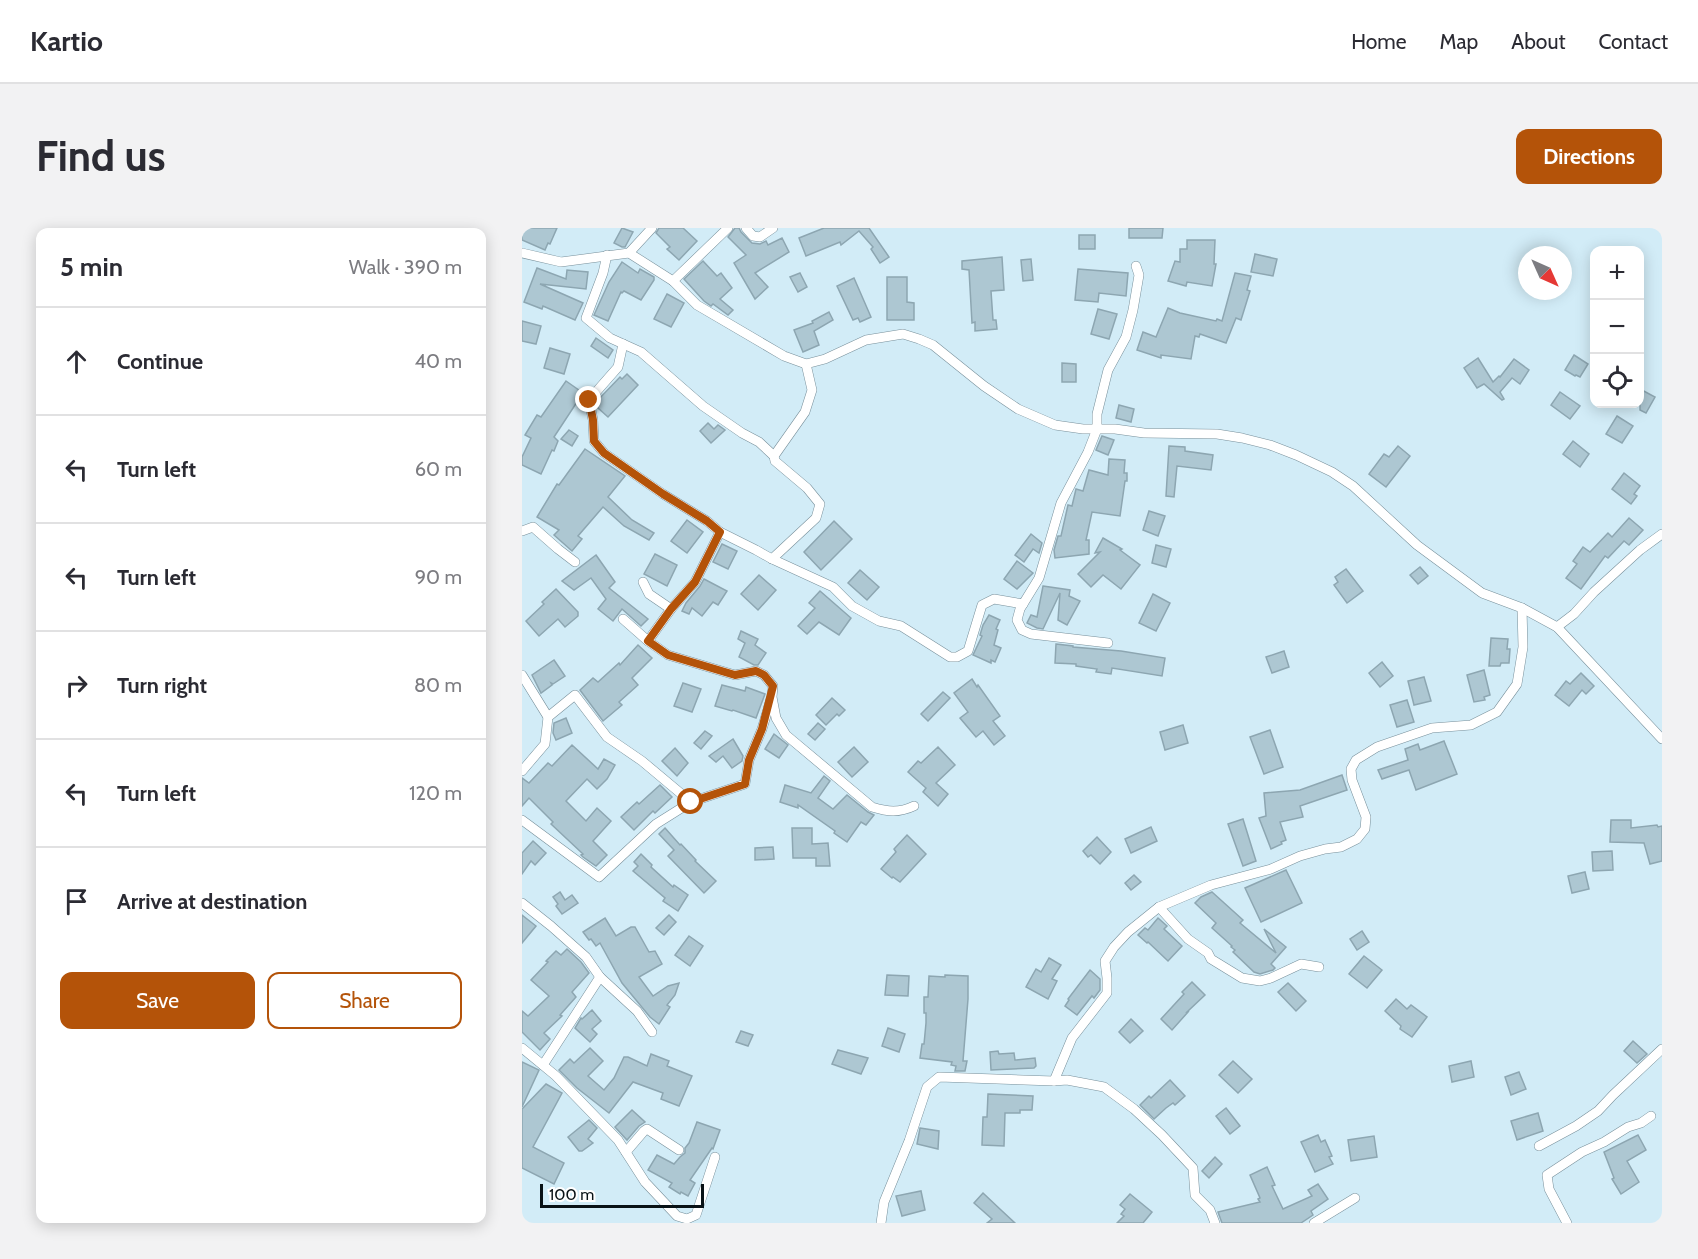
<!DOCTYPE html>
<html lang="en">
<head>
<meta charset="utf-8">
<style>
	body { margin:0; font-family:Cabin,sans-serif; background:#f2f2f3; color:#2b2b33 }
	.controls { position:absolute; right:18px; top:18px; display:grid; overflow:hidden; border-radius:12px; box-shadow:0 3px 15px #0003 }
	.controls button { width:54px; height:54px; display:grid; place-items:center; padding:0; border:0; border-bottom:2px solid #e1e1e2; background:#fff; color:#2b2b33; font:30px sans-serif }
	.compass { position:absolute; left:996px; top:18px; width:54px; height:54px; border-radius:50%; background:#fff; box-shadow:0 3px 15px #0003; rotate:135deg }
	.scale { position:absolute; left:18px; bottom:15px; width:164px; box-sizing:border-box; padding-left:6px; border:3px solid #091216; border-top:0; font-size:16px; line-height:21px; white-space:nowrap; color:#091216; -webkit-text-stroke:4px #fff; paint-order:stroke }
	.stop { position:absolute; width:18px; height:18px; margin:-14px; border:4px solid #b45309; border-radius:50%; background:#fff }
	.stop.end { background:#b45309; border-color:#fff; box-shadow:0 2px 6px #0008 }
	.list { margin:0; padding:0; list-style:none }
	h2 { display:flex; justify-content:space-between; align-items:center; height:78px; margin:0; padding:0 24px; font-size:26px }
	h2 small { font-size:20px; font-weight:400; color:#7c7c81 }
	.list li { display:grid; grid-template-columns:39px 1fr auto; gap:18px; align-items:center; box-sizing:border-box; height:108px; padding:0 24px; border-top:2px solid #e1e1e2 }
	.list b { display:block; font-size:22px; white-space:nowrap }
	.list em { font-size:20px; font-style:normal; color:#7c7c81 }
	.actions { display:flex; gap:12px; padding:18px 24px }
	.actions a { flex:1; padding:14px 0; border:2px solid #b45309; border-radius:12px; text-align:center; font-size:21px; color:#b45309 }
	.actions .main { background:#b45309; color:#fff }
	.icon { flex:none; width:33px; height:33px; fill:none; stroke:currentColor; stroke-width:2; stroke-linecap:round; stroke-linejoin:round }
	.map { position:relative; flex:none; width:1140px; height:995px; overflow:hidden; border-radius:12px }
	header { display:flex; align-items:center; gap:36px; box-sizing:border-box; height:84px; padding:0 30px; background:#fff; border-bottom:2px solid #e1e1e2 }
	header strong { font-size:28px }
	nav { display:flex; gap:33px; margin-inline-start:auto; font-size:21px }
	.intro { display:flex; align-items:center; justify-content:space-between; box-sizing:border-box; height:144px; padding:0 36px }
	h1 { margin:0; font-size:42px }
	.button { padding:15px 27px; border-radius:12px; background:#b45309; color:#fff; font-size:21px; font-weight:700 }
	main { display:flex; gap:36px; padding:0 36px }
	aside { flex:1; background:#fff; border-radius:12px; box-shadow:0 3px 15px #0003 }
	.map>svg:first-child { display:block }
</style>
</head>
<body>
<header>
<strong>Kartio</strong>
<nav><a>Home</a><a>Map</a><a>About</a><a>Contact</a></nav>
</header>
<div class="intro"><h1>Find us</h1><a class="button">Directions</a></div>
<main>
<aside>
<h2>5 min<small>Walk · 390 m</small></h2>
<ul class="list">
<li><svg class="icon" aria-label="ahead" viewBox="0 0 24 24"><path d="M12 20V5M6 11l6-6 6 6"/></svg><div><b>Continue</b></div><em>40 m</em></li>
<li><svg class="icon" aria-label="left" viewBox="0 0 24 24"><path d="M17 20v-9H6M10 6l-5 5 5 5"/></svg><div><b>Turn left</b></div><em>60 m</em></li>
<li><svg class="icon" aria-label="left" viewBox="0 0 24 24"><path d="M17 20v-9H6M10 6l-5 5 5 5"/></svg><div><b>Turn left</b></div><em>90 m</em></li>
<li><svg class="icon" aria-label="right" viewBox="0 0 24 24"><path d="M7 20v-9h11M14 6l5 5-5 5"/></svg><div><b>Turn right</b></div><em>80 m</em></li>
<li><svg class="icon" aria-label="left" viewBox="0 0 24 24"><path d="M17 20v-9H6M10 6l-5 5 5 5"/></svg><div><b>Turn left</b></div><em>120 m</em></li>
<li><svg class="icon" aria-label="arrive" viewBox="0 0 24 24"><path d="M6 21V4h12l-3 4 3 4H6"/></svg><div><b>Arrive at destination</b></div></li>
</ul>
<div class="actions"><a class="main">Save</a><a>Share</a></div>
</aside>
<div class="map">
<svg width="1140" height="995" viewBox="0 0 1140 995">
	<rect width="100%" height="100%" fill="#d2ecf7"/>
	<g fill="#adc7d2" stroke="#8da6b1" stroke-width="1.5">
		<polygon points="0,0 35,0 28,16 26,15 23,22 0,12"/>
		<polygon points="100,0 111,4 103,19 100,19 92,15"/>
		<polygon points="137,0 161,0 175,13 157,32 145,21 148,19 134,5"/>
		<polygon points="213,0 217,0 219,4 230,15 238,16 244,13 246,17 260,10 267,24 233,45 246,59 233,71 212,35 224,27 206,9"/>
		<polygon points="302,0 347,0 367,29 358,35 349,21 351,19 337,3 319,17 318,14 284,28 277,10"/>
		<polygon points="607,0 641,0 640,10 607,10"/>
		<rect x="557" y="7" width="16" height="14"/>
		<polygon points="665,12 693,12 692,36 694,36 690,58 665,54 664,58 646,53 653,33 658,34 658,21 665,21"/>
		<polygon points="733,26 755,31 751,48 729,44"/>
		<polygon points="480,29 482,62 469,63 471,92 474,92 475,101 453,103 453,94 450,95 447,42 440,41 440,33"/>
		<polygon points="509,31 511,52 501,53 499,32"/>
		<polygon points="181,33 195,48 199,45 210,60 198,71 211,82 206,87 191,76 189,78 182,73 162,51"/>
		<polygon points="100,34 116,45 118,41 132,49 132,52 119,72 102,63 100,65 99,64 86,93 72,87 87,54"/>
		<polygon points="15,40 44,51 45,42 66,44 64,61 18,56 61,75 53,92 21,78 20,81 2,74"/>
		<polygon points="556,41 606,45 604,68 577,65 576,74 553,72"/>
		<polygon points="278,45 285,59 276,64 268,49"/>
		<polygon points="713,45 729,48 725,62 728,63 719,92 714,90 704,115 678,106 677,109 673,108 669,131 639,127 639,130 615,122 621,104 634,109 646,80 658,85 694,93 695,91 700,93"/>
		<polygon points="365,49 385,49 385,74 392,75 392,92 365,92"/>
		<polygon points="332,50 349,89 338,94 336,90 331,92 315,58"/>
		<polygon points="145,66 162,75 149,99 132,91"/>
		<polygon points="576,81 595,86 587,111 569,106"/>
		<polygon points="307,84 311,92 292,103 297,117 281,124 272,102 291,95 290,93"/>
		<polygon points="0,93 19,98 14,116 0,113"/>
		<polygon points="74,110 91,122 86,130 69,118"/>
		<polygon points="28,120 48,126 42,146 22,140"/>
		<polygon points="1052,127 1066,136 1058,149 1054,147 1053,148 1043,142"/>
		<polygon points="956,130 971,154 977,148 978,149 992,131 1007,142 998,156 990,150 978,164 982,171 980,172 962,156 955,160 942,140"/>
		<polygon points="540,135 554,136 554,154 540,154"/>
		<polygon points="105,146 116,157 86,189 75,179 74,174 98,149 100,151"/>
		<polygon points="44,153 61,165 32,209 36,213 32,223 30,222 19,246 0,237 0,229 9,210 3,207 15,187 19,189"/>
		<polygon points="1118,161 1133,169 1124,185 1118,182"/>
		<polygon points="1038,164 1058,178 1048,191 1029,177"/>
		<polygon points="597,177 612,181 609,194 594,190"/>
		<polygon points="1095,188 1111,198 1100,215 1084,206"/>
		<polygon points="186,195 192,201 196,197 203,202 189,215 178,203"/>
		<polygon points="47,202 56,208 50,218 39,211"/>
		<polygon points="580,208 592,212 586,227 574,222"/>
		<polygon points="1051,213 1067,226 1058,239 1041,226"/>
		<polygon points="647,218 663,219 663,223 691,227 689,242 655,238 652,269 644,268"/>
		<polygon points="876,218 888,228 864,259 847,246 862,226 867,229"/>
		<polygon points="63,221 103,248 86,269 110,292 132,305 127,312 102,298 81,279 56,308 60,311 50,323 32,307 37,302 15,289 35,256 37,257"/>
		<polygon points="587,231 603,232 602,245 605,245 605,253 603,253 598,288 570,284 564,312 567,312 567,326 533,330 532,322 536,308 539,308 546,277 550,278 554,261 561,263 567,242 586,247"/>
		<polygon points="1102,245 1118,258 1112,266 1115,268 1109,276 1090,261"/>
		<polygon points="627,283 643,288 636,308 621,302"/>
		<polygon points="1107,290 1121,302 1107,317 1102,313 1086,330 1083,328 1059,361 1044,350 1055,336 1051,333 1061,319 1068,324 1086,305 1090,309"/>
		<polygon points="165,292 181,304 165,325 149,313"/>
		<polygon points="312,293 330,311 299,342 282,324"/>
		<polygon points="509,306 520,315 517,325 511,321 502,334 493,327"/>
		<polygon points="581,310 600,321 598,322 618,337 599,361 581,347 569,359 556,346 578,324 573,325"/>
		<polygon points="200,316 215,323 206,341 191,334"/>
		<polygon points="634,317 649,321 644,339 630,335"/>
		<polygon points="133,326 155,337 145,358 122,346"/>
		<polygon points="74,327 93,354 87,360 126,391 119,398 100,381 91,393 76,381 84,371 69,350 52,362 40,353"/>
		<polygon points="495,333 511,345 495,361 482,351"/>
		<polygon points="898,339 906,348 896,356 888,347"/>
		<polygon points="824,341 841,363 825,375 812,357 816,354 813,349"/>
		<polygon points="338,342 357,359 345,372 326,355"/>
		<polygon points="237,347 254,362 236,382 219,366"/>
		<polygon points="182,351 205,363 196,377 191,374 180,388 170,380 167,386 160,383 164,375 178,358"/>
		<polygon points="521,358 548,362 547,368 558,373 545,397 536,392 538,365 521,401 515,400 505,395 509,387 515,389"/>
		<polygon points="34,361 56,384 56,388 43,399 36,391 17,408 4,393 22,376 20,374"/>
		<polygon points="298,363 329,390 317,407 297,394 285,406 276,398 293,380 287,375"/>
		<polygon points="631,366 648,375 634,403 617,395"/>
		<polygon points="467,387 478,392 474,401 476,402 472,417 479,420 473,434 469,432 469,435 451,427 460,408 458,407 461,397"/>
		<polygon points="219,403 236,411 233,417 244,425 236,437 232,437 217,429 223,415 216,411"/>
		<polygon points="969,410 986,411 985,421 988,421 987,435 979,435 978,438 967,438"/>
		<polygon points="534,416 551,418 551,419 599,423 643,430 640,448 590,440 589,446 574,444 575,441 554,438 554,436 533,435"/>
		<polygon points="116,417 130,430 110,450 116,457 97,474 100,477 81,493 58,462 71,450 76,454 97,435 98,437"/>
		<polygon points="762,423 767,439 750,445 744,429"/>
		<polygon points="32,432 43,448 31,456 29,455 30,457 19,465 10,447"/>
		<polygon points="860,434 871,448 858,459 847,445"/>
		<polygon points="962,442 968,467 962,469 963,472 952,474 945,447"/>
		<polygon points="1059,445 1072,458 1064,466 1060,462 1047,478 1033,467 1044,453 1048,456"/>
		<polygon points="902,449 909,473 892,477 886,453"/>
		<polygon points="450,451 455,459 456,457 478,488 471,493 483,508 472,517 461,503 454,509 438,490 446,484 432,465"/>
		<polygon points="161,455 179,461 170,484 152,478"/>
		<polygon points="200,457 223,463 224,459 243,466 234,490 211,482 210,483 193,478"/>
		<polygon points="421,464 428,470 406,493 399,486"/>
		<polygon points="310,470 323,482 317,488 315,486 304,497 294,487"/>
		<polygon points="885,472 892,494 875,499 868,477"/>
		<polygon points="44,490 50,505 34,512 31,505 32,495"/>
		<polygon points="296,495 303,501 293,512 286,506"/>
		<polygon points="661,497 666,515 643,522 638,504"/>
		<polygon points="748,502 761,539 742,546 728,509"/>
		<polygon points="183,503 190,508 179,521 172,515"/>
		<polygon points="252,506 266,517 257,530 243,521"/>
		<polygon points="211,511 221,528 220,533 210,540 201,528 194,534 187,528"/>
		<polygon points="922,513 935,546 894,562 887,542 860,551 856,542 886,532 883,521 896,516 898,522"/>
		<polygon points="50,517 76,541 82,531 93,537 85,551 75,561 65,551 44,573 64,593 75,580 89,593 71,613 85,627 74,638 61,629 59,627 61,626 29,596 31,594 7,570 0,578 0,550 7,555 26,535 30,538"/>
		<polygon points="332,519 346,534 330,549 316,534"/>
		<polygon points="416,519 433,537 414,555 426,566 416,578 401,564 404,560 386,544 396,533 399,535"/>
		<polygon points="153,520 166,535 155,548 140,533"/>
		<polygon points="820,547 825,562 778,578 781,589 758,594 764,612 759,614 760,616 749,621 737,590 744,588 742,565 778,562"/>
		<polygon points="302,548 308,553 296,570 311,581 325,567 346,584 352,587 344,597 339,594 325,614 312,605 313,603 276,577 276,580 258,574 263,557 289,565"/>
		<polygon points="138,557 150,569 133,585 131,583 112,602 99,589 115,574 117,576"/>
		<polygon points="721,591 734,633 721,638 706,596"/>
		<polygon points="1089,592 1109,592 1109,600 1135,597 1136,599 1140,598 1140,633 1128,636 1122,615 1088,614"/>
		<polygon points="629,599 635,613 609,625 603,611"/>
		<polygon points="143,600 158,617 159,616 174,632 173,633 194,653 182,665 146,628 152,622 137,606"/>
		<polygon points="270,600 290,600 290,616 306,615 308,638 294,638 294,630 271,630"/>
		<polygon points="385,607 404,626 378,654 371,649 370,650 359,641 374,624 372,621"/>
		<polygon points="575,609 589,624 578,636 569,627 566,629 561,623"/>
		<polygon points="11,613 24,625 13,637 9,633 0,646 0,625"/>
		<polygon points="251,619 252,631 233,632 233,620"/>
		<polygon points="1090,623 1091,642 1071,643 1070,624"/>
		<polygon points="119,626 130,637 129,639 151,659 152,657 166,667 156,683 141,673 143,670 111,643 116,638 112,634"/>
		<polygon points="764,642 780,675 739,694 723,660"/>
		<polygon points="1063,644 1067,661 1050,665 1046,648"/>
		<polygon points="612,647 619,654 609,662 603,655"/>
		<polygon points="38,664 43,672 50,667 56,675 40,686 34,678 36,676 31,669"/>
		<polygon points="690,664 721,692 718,695 754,725 742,701 764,719 749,736 753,740 751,742 738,746 732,744 711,724 713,722 709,719 710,718 690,700 694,695 673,675 679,669"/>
		<polygon points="0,687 14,698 0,715"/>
		<polygon points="147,687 154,694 142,707 134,700"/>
		<polygon points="83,690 94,708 109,699 113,699 127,724 133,723 140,736 117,749 131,768 146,758 157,755 153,767 145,777 148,779 137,796 128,789 100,755 78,715 74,718 69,711 67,712 61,704"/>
		<polygon points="636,690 645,698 642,701 660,718 646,733 626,714 625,715 616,707 623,700 626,702"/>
		<polygon points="840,703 847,714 835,722 828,711"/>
		<polygon points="167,708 181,718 168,738 153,727"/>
		<polygon points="45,721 59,734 67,745 50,764 54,769 38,787 40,788 22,805 28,811 18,822 0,804 0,783 6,788 27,768 9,752 26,734 24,733 34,723 39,727"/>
		<polygon points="842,728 860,742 845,760 827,746"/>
		<polygon points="527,730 539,737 530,751 535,753 526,771 504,759 514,741 519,744"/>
		<polygon points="568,742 578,751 578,762 572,770 570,768 555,787 543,778 547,772 546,771"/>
		<polygon points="365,747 387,748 386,768 363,767"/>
		<polygon points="423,747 446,748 446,771 441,833 445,833 443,843 433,843 434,838 429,837 430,834 398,830 400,816 402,816 404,795 404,785 402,785 402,769 406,769 407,748 423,749"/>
		<polygon points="670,754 683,767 665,784 666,784 650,802 639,791 662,766 660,764"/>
		<polygon points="766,755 784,773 774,783 756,764"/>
		<polygon points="874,771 885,781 889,777 905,789 890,809 878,801 879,798 863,783"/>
		<polygon points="70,782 79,793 70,801 75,806 68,814 53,800 59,790 60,791"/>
		<polygon points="609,791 621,803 608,815 597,804"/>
		<polygon points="366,800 383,806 377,824 360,818"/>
		<polygon points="219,803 231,807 226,818 214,814"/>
		<polygon points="1111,813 1125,826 1115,835 1102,823"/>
		<polygon points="68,820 81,833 66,848 82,862 92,850 102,829 106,829 125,838 129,826 147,833 145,838 170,848 157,878 139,871 141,865 111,854 87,885 55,860 37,842 48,831 52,835"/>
		<polygon points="316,822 346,830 339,846 310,836"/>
		<polygon points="476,823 477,826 492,825 493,832 513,830 514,838 512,840 469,842 468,824"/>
		<polygon points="711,833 730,851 716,865 697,847"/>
		<polygon points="949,833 952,849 930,854 927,838"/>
		<polygon points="0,834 17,842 0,879"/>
		<polygon points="997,844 1004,861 989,867 983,849"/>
		<polygon points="648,852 663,868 653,877 651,875 644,880 632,891 618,877 627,868 629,870"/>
		<polygon points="24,856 40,865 11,919 42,935 32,956 0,940 0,881"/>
		<polygon points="466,866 511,868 510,882 498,882 498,885 483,885 482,918 460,917 461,889 465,889"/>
		<polygon points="704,880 718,898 708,906 694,888"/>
		<polygon points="110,882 123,894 117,898 105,912 93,899"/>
		<polygon points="1016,885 1021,903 995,912 989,893"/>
		<polygon points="67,892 75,900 66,911 71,915 60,923 57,923 46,909"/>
		<polygon points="175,894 198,902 191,921 190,920 168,952 173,955 166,968 159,964 158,966 147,959 150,955 126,942 135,927 152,936 158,929 163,925 163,920 167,915"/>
		<polygon points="398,900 417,903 416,921 395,916"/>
		<polygon points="796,907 799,914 803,912 810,928 807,929 811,936 793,944 779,914"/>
		<polygon points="1116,907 1124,922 1105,933 1117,954 1099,966 1090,951 1092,950 1082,924"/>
		<polygon points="852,908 855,929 829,933 826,912"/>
		<polygon points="693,929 700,936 687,950 680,943"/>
		<polygon points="745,939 753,957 750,958 761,981 790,968 786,962 796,956 806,971 789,983 791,987 779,995 700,995 696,984 738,974 736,971 738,970 728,947"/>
		<polygon points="399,963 403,982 380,988 374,968"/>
		<polygon points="461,965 479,982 493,995 465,995 470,991 452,975"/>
		<polygon points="608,966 630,984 621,995 595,995 602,988 599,986 603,981 598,977"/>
	</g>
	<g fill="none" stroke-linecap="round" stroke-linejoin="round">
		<g stroke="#78909b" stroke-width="10">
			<g id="street">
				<polyline points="224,0 231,8 238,9 251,0"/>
				<polyline points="0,25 39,34 107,25 151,53 175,77 262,128 284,136 303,131 344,112 381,106 397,111 411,117 462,158 496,181 533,197 561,201 593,201 622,205 695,206 720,210 748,217 774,227 810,244 831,258 895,317 960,365 1000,380 1035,399 1140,511"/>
				<polyline points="107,25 130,0"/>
				<polyline points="85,27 81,45 64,90 88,110 119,124 181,178 220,205 237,214 252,228"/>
				<polyline points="151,53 206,0"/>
				<polyline points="101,116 96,139 67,172 71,192 72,213 82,225 141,266 185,293 198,304 234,322 250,331 311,359 330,378 357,393 379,398 428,429 435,429 446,423 460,377 472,371 501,376"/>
				<polyline points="0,303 11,299 36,321 53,334"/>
				<polyline points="250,331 294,290 298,276 285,260 253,233 252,228 283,184 290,162 284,136"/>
				<path d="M121,354l6,12 22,15 -23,32 20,14 67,20 21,-4 8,4 9,11 -1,11 4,21 10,17 86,72c16,5 27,6 42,-1"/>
				<polyline points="149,381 173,354 198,304"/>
				<polyline points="101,391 126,413"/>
				<polyline points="1035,399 1052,386 1072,364 1118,322 1140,306"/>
				<polyline points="586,415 509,406 500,402 495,392 498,381 517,350 539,275 566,224 575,201 575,186 586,142 604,109 611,82 617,47 614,38"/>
				<polyline points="0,447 26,489"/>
				<polyline points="0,543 23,516 26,489 53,467 85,509 120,533 169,574"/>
				<polyline points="0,592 77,649 134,596 169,574 223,556 227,532 240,501 249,471"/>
				<polyline points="0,675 29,698 64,729 78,749"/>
				<polyline points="637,679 666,711 686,725 689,731 720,750 738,753 749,750 779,736 797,739"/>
				<polyline points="0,820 34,848 96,912 123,954 155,988 165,991 174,987 193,929"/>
				<polyline points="21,837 78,749 115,783 130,804"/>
				<polyline points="532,853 545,852 582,859 612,881 640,907 671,940 673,967 688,982 693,995"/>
				<polyline points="1017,918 1054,898 1076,883 1091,867 1140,821"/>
				<polyline points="104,924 122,903 125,901 157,922"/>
				<polyline points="359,995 362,974 387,913 405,859 417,849 532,853 550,810 585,765 585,750 583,733 592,719 606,704 637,679 689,657 749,641 778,628 803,621 819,619 835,611 843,601 844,589 830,552 829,541 834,532 855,519 910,500 949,497 975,484 995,456 1001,419 1000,380"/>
				<polyline points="792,995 833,970"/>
				<polyline points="1045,995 1027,961 1025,947 1060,924 1082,914 1106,899 1119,895 1129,888"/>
			</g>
		</g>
		<use href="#street" stroke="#fff" stroke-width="9"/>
	</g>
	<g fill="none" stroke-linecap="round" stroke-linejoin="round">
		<polyline stroke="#b45309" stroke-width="8" points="67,172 71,192 72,213 82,225 141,266 185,293 198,304 173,354 149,381 126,413 146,427 213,447 234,443 242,447 251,458 240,501 227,532 223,556 169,574"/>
	</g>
</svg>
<div class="controls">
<button>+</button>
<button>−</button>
<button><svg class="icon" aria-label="locate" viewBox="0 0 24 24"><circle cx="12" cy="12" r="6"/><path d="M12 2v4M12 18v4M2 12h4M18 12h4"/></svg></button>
</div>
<svg class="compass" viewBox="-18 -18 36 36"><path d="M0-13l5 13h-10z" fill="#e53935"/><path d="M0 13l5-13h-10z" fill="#7c7c81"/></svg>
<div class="scale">100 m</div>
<div class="stop" style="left:169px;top:574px"></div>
<div class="stop end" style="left:67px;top:172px"></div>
</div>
</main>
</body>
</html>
